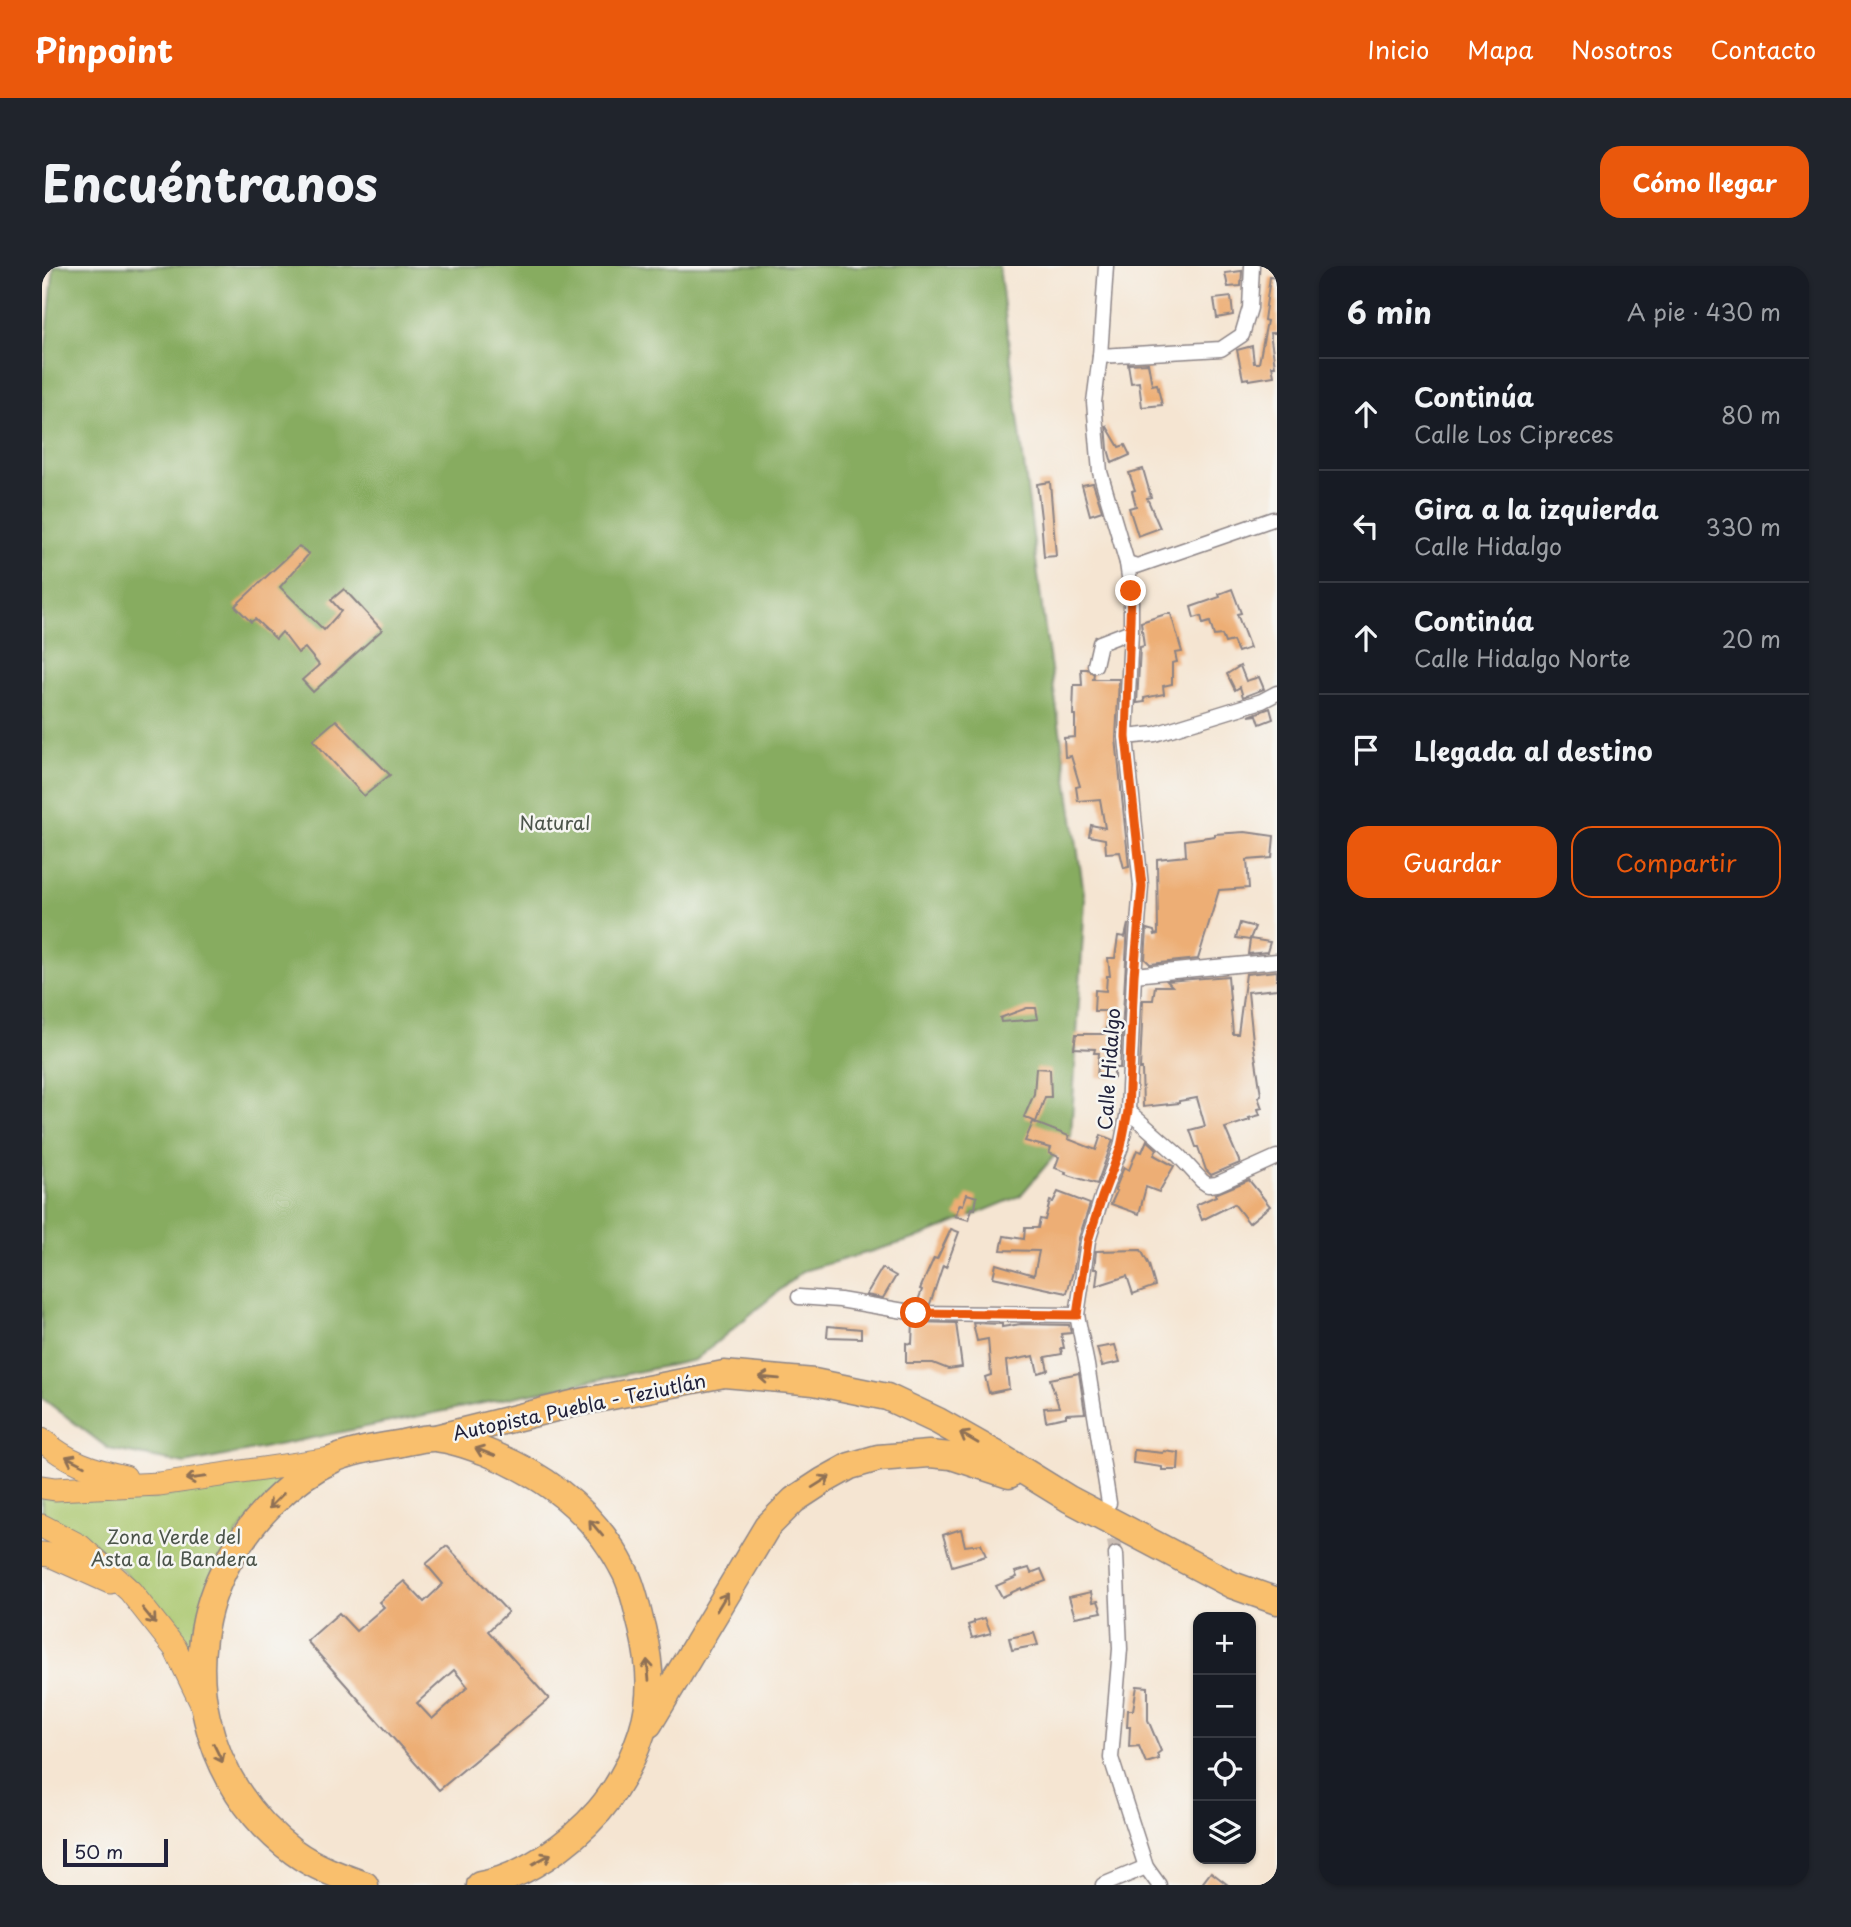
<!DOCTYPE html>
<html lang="es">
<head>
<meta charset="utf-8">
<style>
	body { margin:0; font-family:"Playpen Sans",sans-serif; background:#20242c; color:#f1f3f6 }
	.controls { position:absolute; right:21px; bottom:21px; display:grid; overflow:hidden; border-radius:14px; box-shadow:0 2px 5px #0004 }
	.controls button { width:63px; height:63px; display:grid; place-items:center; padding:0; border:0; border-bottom:2px solid #363941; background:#171b24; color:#f1f3f6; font:35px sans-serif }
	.scale { position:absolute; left:21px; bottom:18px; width:105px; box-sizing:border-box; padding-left:7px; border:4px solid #22223b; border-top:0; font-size:19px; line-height:24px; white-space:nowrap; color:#22223b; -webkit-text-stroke:5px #f6f6f2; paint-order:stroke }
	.stop { position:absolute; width:21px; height:21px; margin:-16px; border:5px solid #ea580c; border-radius:50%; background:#fff }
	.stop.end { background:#ea580c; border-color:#fff; box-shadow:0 2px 7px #0008 }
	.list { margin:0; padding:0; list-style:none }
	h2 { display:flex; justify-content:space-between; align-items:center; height:91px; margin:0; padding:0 28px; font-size:30px }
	h2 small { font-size:23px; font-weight:400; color:#9ea1a6 }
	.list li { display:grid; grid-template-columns:46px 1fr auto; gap:21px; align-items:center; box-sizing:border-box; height:112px; padding:0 28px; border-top:2px solid #363941 }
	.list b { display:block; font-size:26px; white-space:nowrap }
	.list p { margin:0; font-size:23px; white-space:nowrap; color:#9ea1a6 }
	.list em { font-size:23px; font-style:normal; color:#9ea1a6 }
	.actions { display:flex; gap:14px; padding:21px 28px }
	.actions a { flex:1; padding:16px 0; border:2px solid #ea580c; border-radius:21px; text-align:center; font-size:24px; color:#ea580c }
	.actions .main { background:#ea580c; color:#fff }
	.icon { flex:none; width:38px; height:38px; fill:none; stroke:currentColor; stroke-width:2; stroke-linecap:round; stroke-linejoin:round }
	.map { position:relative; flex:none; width:1235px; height:1619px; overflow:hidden; border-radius:21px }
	header { display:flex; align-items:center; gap:42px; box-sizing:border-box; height:98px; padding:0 35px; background:#ea580c; color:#fff }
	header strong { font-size:33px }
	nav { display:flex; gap:38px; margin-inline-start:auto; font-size:24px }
	.intro { display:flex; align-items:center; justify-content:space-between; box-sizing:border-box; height:168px; padding:0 42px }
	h1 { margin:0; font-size:49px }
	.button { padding:18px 32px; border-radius:21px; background:#ea580c; color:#fff; font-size:24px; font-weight:700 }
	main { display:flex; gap:42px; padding:0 42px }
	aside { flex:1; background:#171b24; border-radius:21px; box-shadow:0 2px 5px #0004 }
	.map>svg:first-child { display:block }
</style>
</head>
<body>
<header>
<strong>Pinpoint</strong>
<nav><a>Inicio</a><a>Mapa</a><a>Nosotros</a><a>Contacto</a></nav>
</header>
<div class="intro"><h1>Encuéntranos</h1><a class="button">Cómo llegar</a></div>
<main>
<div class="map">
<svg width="1235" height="1619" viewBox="0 0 1235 1619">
	<rect width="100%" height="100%" fill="#f6f6f2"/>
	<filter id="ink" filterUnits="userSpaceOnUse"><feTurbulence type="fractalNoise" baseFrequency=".0143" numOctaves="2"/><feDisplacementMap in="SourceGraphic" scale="14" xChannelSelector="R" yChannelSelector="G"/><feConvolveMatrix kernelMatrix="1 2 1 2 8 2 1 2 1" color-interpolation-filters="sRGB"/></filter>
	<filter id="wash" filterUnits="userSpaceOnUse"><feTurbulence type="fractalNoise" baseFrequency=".00686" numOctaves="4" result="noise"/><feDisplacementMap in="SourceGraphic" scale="28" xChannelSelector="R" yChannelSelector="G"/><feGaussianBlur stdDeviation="1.57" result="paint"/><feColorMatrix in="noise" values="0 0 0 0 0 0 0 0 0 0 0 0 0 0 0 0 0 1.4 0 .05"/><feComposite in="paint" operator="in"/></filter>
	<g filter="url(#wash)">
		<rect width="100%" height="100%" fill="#f5e5d2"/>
		<polygon fill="#aac76e" stroke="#667454" stroke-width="2" points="247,1208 196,1267 153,1386 78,1302 0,1249 0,1231 106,1233"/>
		<polygon fill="#87ac61" stroke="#54674e" stroke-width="2" points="12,0 957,0 1001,349 1043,634 1029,870 978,930 876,972 761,1005 653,1094 143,1198 67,1183 0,1132 0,116"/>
		<g id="blocks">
			<g fill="#edae75" fill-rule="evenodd">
				<polygon points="1200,5 1199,20 1186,21 1183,7"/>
				<polygon points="1228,11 1235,12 1235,67 1228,67 1233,100 1230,100 1232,110 1207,114 1207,112 1201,113 1195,84 1210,80 1212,97 1217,97 1225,55 1222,54"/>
				<polygon points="1189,31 1191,49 1175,52 1172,33"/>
				<polygon points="1106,97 1110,119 1115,118 1120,139 1100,141 1097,116 1089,117 1086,98"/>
				<polygon points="1064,159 1077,181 1083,179 1088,189 1070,197 1066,183"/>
				<polygon points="1101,203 1109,231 1105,232 1118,262 1096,270 1087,242 1094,240 1090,225 1093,224 1087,207"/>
				<polygon points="1008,216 1014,290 1002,291 999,252 995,218"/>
				<polygon points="1051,217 1060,245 1048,249 1040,219"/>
				<polygon points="257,280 267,288 238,321 282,364 299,345 289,334 302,323 340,364 271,426 260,414 277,399 263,382 256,387 240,366 234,373 213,353 209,356 193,340"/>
				<polygon points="1190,323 1199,347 1195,348 1208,382 1196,386 1191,375 1183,377 1180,369 1172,370 1168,356 1161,358 1159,350 1152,352 1149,341 1178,331 1177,328"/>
				<polygon points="1124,348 1129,348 1140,386 1133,387 1135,396 1130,397 1130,418 1121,420 1122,428 1102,432 1103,436 1095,437 1098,381 1102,380 1099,356"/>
				<polygon points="1198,400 1204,415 1217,411 1222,423 1201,431 1198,421 1193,424 1185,408"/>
				<polygon points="1039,403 1045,403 1052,408 1051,413 1077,413 1074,472 1087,601 1082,602 1078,586 1064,587 1063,573 1047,570 1049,559 1063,562 1058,533 1036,535 1034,521 1038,520 1029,490 1023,491 1022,472 1033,471 1033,449 1031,449 1032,419 1040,419"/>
				<polygon points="1228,442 1231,453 1218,458 1215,449 1207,450"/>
				<polygon points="294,454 348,509 322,530 271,474"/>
				<polygon points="1203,566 1232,570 1230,592 1205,594 1207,622 1177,624 1156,693 1108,698 1103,693 1105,663 1112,665 1113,669 1116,668 1115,593 1144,590 1143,574 1173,570 1173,568"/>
				<polygon points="1198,657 1213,661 1208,673 1228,676 1225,686 1206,688 1208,674 1194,672"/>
				<polygon points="1086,658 1078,802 1072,802 1072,812 1055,811 1057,787 1052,787 1053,783 1032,782 1034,768 1062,768 1065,759 1066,745 1052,745 1053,724 1064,725 1065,710 1068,710 1066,692 1073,692 1076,670 1083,671"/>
				<polygon points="1235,705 1235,723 1206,726 1211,775 1219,829 1216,831 1220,842 1216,843 1218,849 1207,852 1208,854 1183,862 1198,897 1169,909 1164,904 1156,881 1154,881 1148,864 1163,860 1155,832 1137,835 1137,837 1101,841 1100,803 1098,803 1101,734 1111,734 1113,720 1130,720 1125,715 1186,710 1191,768 1196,768 1204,708"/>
				<polygon points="985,742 994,742 996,753 959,756 958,752"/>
				<polygon points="994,802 1008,803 1009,831 1003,831 994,856 982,851 992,828"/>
				<polygon points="991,856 1027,870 1026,873 1054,884 1059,869 1071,874 1055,918 1023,908 1024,906 1013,902 1017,891 1007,887 1009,882 983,875"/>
				<polygon points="1105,874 1115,883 1112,889 1132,900 1117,926 1104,921 1097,948 1069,938 1075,925 1073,924 1082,901 1087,904 1095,884 1100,886"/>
				<polygon points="1207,914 1228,940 1207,957 1192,938 1160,954 1154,939 1174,930 1173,928"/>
				<polygon points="1016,926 1048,938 1037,972 1032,1002 1025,1027 951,1011 954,998 992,1009 997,985 959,984 962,970 982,973 983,962 996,962 998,953 1003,954 1008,935 1011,936"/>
				<polygon points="925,928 935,931 933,943 930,942 927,954 913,950 918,938 921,939"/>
				<polygon points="909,963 917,966 904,1001 901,999 888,1038 875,1037 880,1024 878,1023 892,992 895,993"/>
				<polygon points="1099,984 1107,999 1113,1020 1091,1028 1085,1010 1054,1020 1056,1003 1052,1003 1054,985"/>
				<polygon points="840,1002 854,1010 841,1032 824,1029"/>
				<polygon points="871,1056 914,1057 920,1101 906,1103 891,1097 864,1097 864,1077 870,1078"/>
				<polygon points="931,1057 960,1058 960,1061 979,1058 1027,1059 1029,1067 1019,1068 1022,1082 1019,1082 1020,1088 1003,1091 1006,1104 996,1107 992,1090 964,1095 967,1123 947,1127 943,1111 949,1109 946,1073 935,1075"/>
				<polygon points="786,1060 819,1063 819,1072 785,1071"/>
				<polygon points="1073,1079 1078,1096 1060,1100 1055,1082"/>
				<polygon points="1037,1107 1043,1147 1024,1148 1024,1151 1004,1155 1002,1142 1017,1141 1008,1113"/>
				<polygon points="1092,1184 1121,1187 1122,1185 1137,1187 1136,1204 1120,1204 1120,1201 1091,1197"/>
				<polygon points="919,1263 923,1280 939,1278 944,1290 910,1300 901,1269"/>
				<path d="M405,1280l61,66 -20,19 61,68 -110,91 -132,-149 32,-28 17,18 28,-24 -5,-5 25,-21 20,21 19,-18 -17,-20zM412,1404l14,17 -36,32 -15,-16z"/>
				<polygon points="987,1302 989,1307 999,1303 1004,1315 980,1324 979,1322 960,1331 954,1320 975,1311 973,1306"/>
				<polygon points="1049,1326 1051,1336 1056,1335 1060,1346 1033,1351 1027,1331"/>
				<polygon points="943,1352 949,1367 930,1372 926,1359 932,1357 932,1355"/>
				<polygon points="992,1367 996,1379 970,1384 967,1372"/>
				<polygon points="1095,1420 1106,1421 1106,1454 1119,1485 1115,1488 1117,1493 1104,1497 1097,1480 1087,1481 1088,1461 1085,1461 1086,1444 1091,1444"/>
				<polygon points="1169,1606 1186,1619 1159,1619"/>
			</g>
		</g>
	</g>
	<g filter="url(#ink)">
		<use href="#blocks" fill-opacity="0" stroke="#8c8486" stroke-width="2"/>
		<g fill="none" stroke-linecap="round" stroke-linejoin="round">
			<polyline stroke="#cbbeb4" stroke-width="14" stroke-dasharray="14 7" stroke-linecap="butt" points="1069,1253 1074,1288"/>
			<g stroke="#8c8486" stroke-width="17">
				<g id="street">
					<polyline points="1064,0 1058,90 1052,136 1058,206 1085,297 1089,325 1089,365 1084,471 1099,620 1092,709 1086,845 1079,881 1060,931 1046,975 1035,1049 1045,1099 1067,1237"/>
					<polyline points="1058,90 1179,83 1200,69 1208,42 1210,0"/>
					<polyline points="1085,297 1095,300 1231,253"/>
					<polyline points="1053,399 1058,377 1089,365"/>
					<polyline points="1084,471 1113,468 1220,435 1235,427"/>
					<polyline points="1092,709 1235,695"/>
					<polyline points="1086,845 1137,890 1160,915 1166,919 1175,918 1235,891"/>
					<polyline points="757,1031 798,1034 874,1047 1035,1049"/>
					<polyline points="1074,1288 1078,1383 1069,1492 1104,1601 1117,1619"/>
					<polyline points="1061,1619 1104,1601"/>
				</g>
			</g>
			<g stroke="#8c8486" stroke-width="25">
				<g id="primary">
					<path d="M0,1174c26,22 50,30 83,37"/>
					<polyline points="0,1221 13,1223 117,1218 289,1193"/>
					<polyline points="0,1260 38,1280 88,1325 133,1382 160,1438"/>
					<polyline points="0,1288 8,1289 68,1316"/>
				</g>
			</g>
			<g stroke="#8c8486" stroke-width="29">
				<g id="highway">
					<polyline points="397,1171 534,1137 682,1108 772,1116 845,1131 896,1155 954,1188 1027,1233 1190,1319 1235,1335"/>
					<polyline points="607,1458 725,1261 752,1234 781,1215 808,1200 836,1192 887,1188 909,1190 967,1209"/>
					<path d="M323,1619c-25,-9 -49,-17 -71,-33 -90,-66 -120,-192 -66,-290 24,-43 61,-82 106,-103 19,-8 43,-12 63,-15 12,-2 27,-7 39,-6 17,2 34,8 50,14 60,23 110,62 139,120 9,17 12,38 17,56 6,25 10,52 6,78 -5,35 -26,78 -49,105 -28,32 -76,67 -119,74"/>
				</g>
			</g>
			<use href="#street" stroke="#fff" stroke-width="14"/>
			<use href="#primary" stroke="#f9bf6d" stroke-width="23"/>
			<use href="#highway" stroke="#f9bf6d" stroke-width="26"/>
		</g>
		<defs><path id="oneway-shaft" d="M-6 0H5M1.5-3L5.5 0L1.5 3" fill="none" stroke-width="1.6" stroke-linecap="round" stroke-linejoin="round" transform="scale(1.75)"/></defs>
		<g stroke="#8e7054">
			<use href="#oneway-shaft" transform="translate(727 1112) rotate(-175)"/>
			<use href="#oneway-shaft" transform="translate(927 1172) rotate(-150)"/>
			<use href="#oneway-shaft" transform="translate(443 1186) rotate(-159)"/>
			<use href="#oneway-shaft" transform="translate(33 1195) rotate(-153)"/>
			<use href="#oneway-shaft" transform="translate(154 1212) rotate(172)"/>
			<use href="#oneway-shaft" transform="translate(779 1216) rotate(-32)"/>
			<use href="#oneway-shaft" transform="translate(234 1235) rotate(135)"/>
			<use href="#oneway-shaft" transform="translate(554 1262) rotate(-130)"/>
			<use href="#oneway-shaft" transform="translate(680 1336) rotate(-59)"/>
			<use href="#oneway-shaft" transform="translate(107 1350) rotate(51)"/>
			<use href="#oneway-shaft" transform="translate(606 1404) rotate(-95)"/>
			<use href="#oneway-shaft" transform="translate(176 1487) rotate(64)"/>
			<use href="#oneway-shaft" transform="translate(500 1593) rotate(-29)"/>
		</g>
	</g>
	<g fill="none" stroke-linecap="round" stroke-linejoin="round" filter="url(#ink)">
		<polyline stroke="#ea580c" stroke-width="9" points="874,1047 1035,1049 1046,975 1060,931 1079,881 1086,845 1092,709 1100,620 1084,471 1089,325"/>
	</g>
	<g text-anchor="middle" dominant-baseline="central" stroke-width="5" stroke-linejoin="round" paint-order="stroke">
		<g font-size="19" fill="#4b544a" stroke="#f6f6f2">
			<text x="513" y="556">Natural</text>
			<text x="132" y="1270">Zona Verde del<tspan x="132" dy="22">Asta a la Bandera</tspan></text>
		</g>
		<g font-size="19" fill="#22223b" stroke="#f6f6f2">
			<text transform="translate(1066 803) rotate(-86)">Calle Hidalgo</text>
			<text transform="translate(537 1140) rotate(-12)">Autopista Puebla - Teziutlán</text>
		</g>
	</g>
</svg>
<div class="controls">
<button>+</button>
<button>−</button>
<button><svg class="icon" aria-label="locate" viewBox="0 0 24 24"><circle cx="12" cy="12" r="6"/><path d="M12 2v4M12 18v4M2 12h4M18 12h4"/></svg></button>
<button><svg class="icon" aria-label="layers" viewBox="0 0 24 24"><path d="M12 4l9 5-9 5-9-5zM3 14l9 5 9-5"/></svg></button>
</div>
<div class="scale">50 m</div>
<div class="stop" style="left:874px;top:1047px"></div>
<div class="stop end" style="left:1089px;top:325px"></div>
</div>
<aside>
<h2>6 min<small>A pie · 430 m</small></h2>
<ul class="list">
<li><svg class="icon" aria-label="ahead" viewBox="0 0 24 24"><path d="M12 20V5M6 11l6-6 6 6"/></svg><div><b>Continúa</b><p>Calle Los Cipreces</p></div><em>80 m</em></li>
<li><svg class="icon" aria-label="left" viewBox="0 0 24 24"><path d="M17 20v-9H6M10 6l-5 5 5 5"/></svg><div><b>Gira a la izquierda</b><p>Calle Hidalgo</p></div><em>330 m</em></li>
<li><svg class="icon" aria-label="ahead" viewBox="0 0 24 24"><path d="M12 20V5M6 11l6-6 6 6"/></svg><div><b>Continúa</b><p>Calle Hidalgo Norte</p></div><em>20 m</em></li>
<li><svg class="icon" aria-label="arrive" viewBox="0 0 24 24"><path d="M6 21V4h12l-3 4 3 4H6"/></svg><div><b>Llegada al destino</b></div></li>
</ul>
<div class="actions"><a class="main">Guardar</a><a>Compartir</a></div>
</aside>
</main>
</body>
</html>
